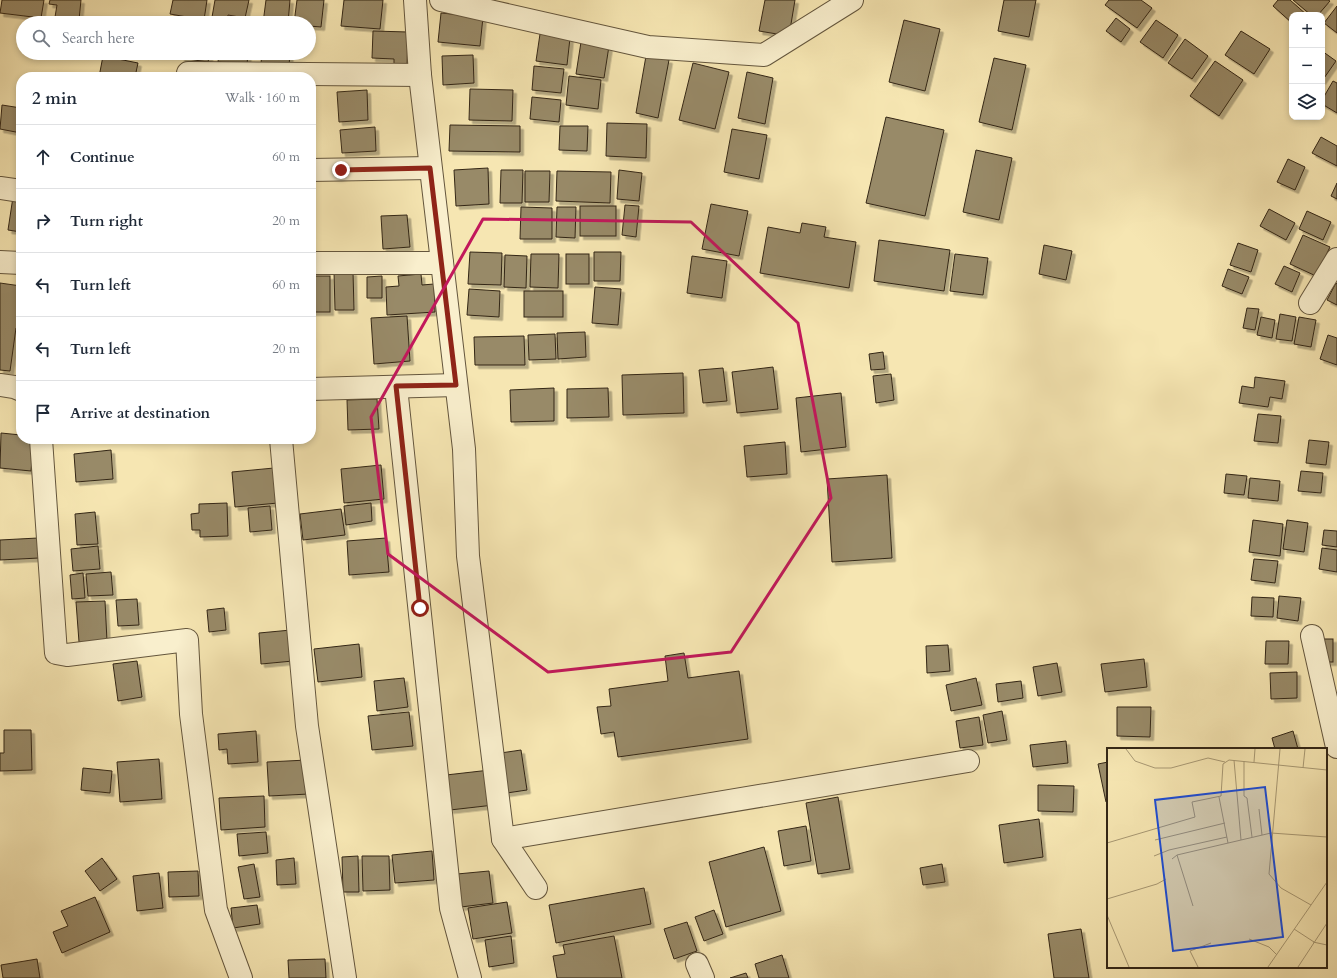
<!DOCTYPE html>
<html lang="en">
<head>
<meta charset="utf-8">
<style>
	body { margin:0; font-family:Cardo,serif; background:#f2f2f3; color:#1f2937 }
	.controls { position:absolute; right:12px; top:12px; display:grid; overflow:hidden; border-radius:8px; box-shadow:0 2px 6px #0003 }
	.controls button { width:36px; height:36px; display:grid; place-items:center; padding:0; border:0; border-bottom:1px solid #e0e1e3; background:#fff; color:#1f2937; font:20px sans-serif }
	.stop { position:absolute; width:12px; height:12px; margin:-9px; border:3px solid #8f2418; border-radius:50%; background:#fff }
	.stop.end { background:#8f2418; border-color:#fff; box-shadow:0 1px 4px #0008 }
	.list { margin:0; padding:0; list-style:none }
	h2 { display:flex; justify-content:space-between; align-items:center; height:52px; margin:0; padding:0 16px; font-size:17px }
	h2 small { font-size:13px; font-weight:400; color:#747a83 }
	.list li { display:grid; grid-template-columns:26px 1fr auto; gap:12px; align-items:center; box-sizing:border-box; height:64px; padding:0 16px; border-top:1px solid #e0e1e3 }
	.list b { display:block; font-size:15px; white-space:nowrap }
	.list em { font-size:13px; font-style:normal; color:#747a83 }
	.icon { flex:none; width:22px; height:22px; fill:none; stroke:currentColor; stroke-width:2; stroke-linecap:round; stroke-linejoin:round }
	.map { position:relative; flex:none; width:1337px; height:978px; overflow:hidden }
	.search { position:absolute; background:#fff; box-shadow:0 2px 6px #0003; left:16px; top:16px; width:300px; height:44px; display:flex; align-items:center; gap:10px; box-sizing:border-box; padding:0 14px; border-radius:22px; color:#747a83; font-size:15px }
	.panel { position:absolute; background:#fff; box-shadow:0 2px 6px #0003; left:16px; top:72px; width:300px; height:372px; border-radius:16px }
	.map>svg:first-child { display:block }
</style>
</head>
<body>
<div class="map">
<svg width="1337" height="978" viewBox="0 0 1337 978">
	<defs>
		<filter id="shadow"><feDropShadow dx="3.5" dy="3.5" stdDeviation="0" flood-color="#0004"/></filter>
	</defs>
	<rect width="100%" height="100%" fill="#f6e6b2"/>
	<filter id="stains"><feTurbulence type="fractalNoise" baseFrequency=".005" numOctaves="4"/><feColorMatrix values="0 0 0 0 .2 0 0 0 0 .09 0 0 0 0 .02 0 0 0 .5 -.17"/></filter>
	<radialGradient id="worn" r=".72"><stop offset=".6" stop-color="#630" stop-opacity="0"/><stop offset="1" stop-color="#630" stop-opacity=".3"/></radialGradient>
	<g fill="#988a67" stroke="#332616" filter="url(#shadow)">
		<polygon points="2,0 44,0 41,18 0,13"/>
		<polygon points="50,0 81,0 79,20 55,17 57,5 49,4"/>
		<polygon points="173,0 207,0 204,20 170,14"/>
		<polygon points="215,0 249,0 245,18 228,15 227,23 211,23"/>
		<polygon points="266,0 290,0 288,23 263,23"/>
		<polygon points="297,0 324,0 321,27 309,26 309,23 294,23"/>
		<polygon points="344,0 383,0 380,29 341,26"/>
		<polygon points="765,0 795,0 789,36 759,31"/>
		<polygon points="1004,0 1036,0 1029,37 998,31"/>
		<polygon points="1109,0 1141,0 1152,8 1137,28 1105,5"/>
		<polygon points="1278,0 1290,0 1307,15 1292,15 1292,23 1273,6"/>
		<polygon points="1293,0 1328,0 1330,1 1318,15 1311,15"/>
		<polygon points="1337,6 1337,33 1324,23"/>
		<polygon points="441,13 483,17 480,46 438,42"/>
		<polygon points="1116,18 1130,29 1121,42 1106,31"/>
		<polygon points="904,20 940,29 925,91 889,82"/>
		<polygon points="1156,20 1178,35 1163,58 1140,42"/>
		<polygon points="373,31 408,32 407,67 394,66 394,59 372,58"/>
		<polygon points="1241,31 1270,49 1254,74 1225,55"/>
		<polygon points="540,34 570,38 567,65 536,61"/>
		<polygon points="1185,39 1208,56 1192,79 1168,63"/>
		<polygon points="581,42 609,46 604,78 576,74"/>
		<polygon points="1322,51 1336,61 1322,81"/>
		<polygon points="182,53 210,53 208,62 181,58"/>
		<polygon points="219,53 248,53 247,65 218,62"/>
		<polygon points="262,53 290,53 289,66 261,63"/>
		<polygon points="473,55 474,83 443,85 442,56"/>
		<polygon points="103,56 138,63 135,77 99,77"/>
		<polygon points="646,56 669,60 658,118 636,113"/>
		<polygon points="994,58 1026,65 1012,130 979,122"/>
		<polygon points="1215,61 1243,80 1219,116 1190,96"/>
		<polygon points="693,63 729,72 715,129 679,120"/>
		<polygon points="534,66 564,69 561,93 532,90"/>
		<polygon points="747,72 773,78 765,124 738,118"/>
		<polygon points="569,76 601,80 598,109 566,105"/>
		<polygon points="1333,81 1337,83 1337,113 1322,104 1322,100"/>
		<polygon points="470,89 513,90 512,121 469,120"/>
		<polygon points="367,90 368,120 339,122 337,92"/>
		<polygon points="532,97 561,100 559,122 530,119"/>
		<polygon points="2,105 21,108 21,133 0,129"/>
		<polygon points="886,117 944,130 925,216 866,203"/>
		<polygon points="607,123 647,124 646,158 606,156"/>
		<polygon points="450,125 520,126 520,152 449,151"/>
		<polygon points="560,126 588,126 587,151 559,150"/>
		<polygon points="375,127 376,151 342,153 340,130"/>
		<polygon points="732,129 767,135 759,179 724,172"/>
		<polygon points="1321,137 1337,146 1337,166 1312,153"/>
		<polygon points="976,150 1012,158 999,220 963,212"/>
		<polygon points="1288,159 1305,167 1295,190 1277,182"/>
		<polygon points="488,168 489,204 456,206 454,170"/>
		<polygon points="501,170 523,170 522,203 500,203"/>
		<polygon points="619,170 642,173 639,201 617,199"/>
		<polygon points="525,171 550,171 549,202 525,202"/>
		<polygon points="557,171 611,172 610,203 556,201"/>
		<polygon points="1337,183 1337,199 1331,196"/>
		<polygon points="13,197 21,198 21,232 8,230"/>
		<polygon points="711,204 748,211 739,256 702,249"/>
		<polygon points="625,205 639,206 636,237 622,235"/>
		<rect x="580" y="206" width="36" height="30"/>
		<polygon points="521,207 552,208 552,239 520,239"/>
		<polygon points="557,207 576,207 575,238 556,237"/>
		<polygon points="1269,209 1295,223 1286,240 1260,226"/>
		<polygon points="1307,211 1331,222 1323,240 1299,229"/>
		<polygon points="407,215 410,247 383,249 381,216"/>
		<polygon points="802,223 826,227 824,237 856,242 849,288 760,273 768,227 800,233"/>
		<polygon points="1303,235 1330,247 1316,276 1290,264"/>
		<polygon points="879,240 950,250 944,291 874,281"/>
		<polygon points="1238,243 1258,250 1251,272 1230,265"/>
		<polygon points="1044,245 1072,251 1066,280 1039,274"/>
		<polygon points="470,252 502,253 501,285 468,284"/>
		<polygon points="594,252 621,252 620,281 594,281"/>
		<polygon points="531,254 559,254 558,288 530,287"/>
		<rect x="566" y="254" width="23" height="30"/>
		<polygon points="955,254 988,258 983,295 950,291"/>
		<polygon points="505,255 527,256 526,288 504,287"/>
		<polygon points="692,256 727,261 722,298 687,293"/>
		<polygon points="1284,266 1300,273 1292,292 1275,284"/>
		<polygon points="1228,269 1249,277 1242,294 1222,286"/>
		<polygon points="334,272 353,272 354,310 335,310"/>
		<polygon points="421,274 422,285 434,284 435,312 387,315 386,287 399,286 398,276"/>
		<rect x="311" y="276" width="19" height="36"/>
		<polygon points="382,276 382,298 367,298 367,277"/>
		<polygon points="0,283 21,286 21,328 16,328 10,371 0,370"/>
		<polygon points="1336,283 1337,284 1337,305 1327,300"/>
		<polygon points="595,287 621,289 618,325 592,323"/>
		<polygon points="469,289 500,291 499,317 467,315"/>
		<rect x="524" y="291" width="39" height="26"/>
		<polygon points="1247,308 1259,309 1255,330 1243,328"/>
		<polygon points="1280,314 1296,317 1292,341 1276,339"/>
		<polygon points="407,316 410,361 374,364 371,318"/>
		<polygon points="1261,317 1275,320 1272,338 1257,335"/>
		<polygon points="1299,317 1316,320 1311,347 1294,344"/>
		<polygon points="585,332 586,357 558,359 557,333"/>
		<polygon points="555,334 556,359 529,360 528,335"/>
		<polygon points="1328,335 1337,338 1337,365 1320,359"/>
		<polygon points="524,336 525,365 475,365 474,337"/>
		<polygon points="883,352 885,369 871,370 869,354"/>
		<polygon points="773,367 778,409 737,413 732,372"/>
		<polygon points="723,368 727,401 703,403 699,370"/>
		<polygon points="683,373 684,413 623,415 622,375"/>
		<polygon points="891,374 894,400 876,403 873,376"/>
		<polygon points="1255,377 1285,381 1282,399 1270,397 1268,407 1239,403 1242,386 1254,388"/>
		<polygon points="554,388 554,421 511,422 510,390"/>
		<polygon points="608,388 609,417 567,418 567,389"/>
		<polygon points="841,393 846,447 801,452 796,398"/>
		<polygon points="377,399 379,429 348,430 347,400"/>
		<polygon points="1258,414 1281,416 1278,443 1254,441"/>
		<polygon points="1,433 21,435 21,439 34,439 31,471 0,468"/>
		<polygon points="1309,440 1329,442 1326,465 1306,463"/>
		<polygon points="785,442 787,474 747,477 744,446"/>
		<polygon points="111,450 113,479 76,482 74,454"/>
		<polygon points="381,465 384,499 344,503 341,469"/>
		<polygon points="274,468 278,503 235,507 232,472"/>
		<polygon points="1301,471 1323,473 1321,493 1298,491"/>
		<polygon points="1226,474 1247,476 1244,495 1224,493"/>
		<polygon points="887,475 892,558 832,562 827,479"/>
		<polygon points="1250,478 1280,481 1278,501 1248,498"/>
		<polygon points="227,503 228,536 200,537 200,530 192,530 191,514 199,513 199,504"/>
		<polygon points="371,503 372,521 346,525 344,506"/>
		<polygon points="270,506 272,530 250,532 248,508"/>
		<polygon points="341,509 345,535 303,540 300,514"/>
		<polygon points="95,512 98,544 77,545 75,514"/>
		<polygon points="1253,520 1283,524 1280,556 1249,552"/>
		<polygon points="1287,520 1308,523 1304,552 1283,549"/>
		<polygon points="1324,530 1337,531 1337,547 1322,545"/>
		<polygon points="38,538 39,558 0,560 0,540"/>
		<polygon points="386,538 389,572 349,575 347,541"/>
		<polygon points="98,546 100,569 73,571 71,549"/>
		<polygon points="1322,548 1337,550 1337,572 1319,569"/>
		<polygon points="1254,559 1278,561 1275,583 1251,580"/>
		<polygon points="111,572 113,595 88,596 86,574"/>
		<polygon points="83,573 85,598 72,599 70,575"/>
		<polygon points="1279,596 1301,598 1298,621 1277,618"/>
		<polygon points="1252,597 1274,598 1273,617 1251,616"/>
		<polygon points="137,599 139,625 118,626 116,600"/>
		<polygon points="105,601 107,641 79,642 76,602"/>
		<polygon points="224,608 226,630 209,632 207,610"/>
		<polygon points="291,630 293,661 261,664 259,633"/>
		<rect x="1321" y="639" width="12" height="23"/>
		<polygon points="1266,641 1289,641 1288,664 1265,664"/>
		<polygon points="359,644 362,677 318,682 314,649"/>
		<polygon points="948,645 950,671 927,673 926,646"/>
		<polygon points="684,653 688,678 739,671 748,739 618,757 614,732 601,734 597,707 611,706 609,689 668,681 665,656"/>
		<polygon points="1144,659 1147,687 1105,692 1101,664"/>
		<polygon points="137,661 142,697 118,701 113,664"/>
		<polygon points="1057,663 1062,692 1038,696 1033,667"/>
		<polygon points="1297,672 1297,698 1271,699 1270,673"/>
		<polygon points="404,678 408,707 377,711 374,681"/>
		<polygon points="976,678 982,705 951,711 946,685"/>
		<polygon points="1021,681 1023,698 998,702 996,684"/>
		<polygon points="1117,707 1151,707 1150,737 1117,736"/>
		<polygon points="1002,711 1007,740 988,743 983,715"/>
		<polygon points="409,712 413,746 372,750 368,716"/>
		<polygon points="979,717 983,745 960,748 956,721"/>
		<polygon points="4,730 31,730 32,770 0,771 0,753 4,753"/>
		<polygon points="256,731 258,762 228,764 227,749 219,750 218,734"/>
		<polygon points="1293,731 1298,749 1275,749 1272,738"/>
		<polygon points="1066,741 1068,763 1033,767 1030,745"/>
		<polygon points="521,750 527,790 500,794 494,754"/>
		<polygon points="159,759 162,799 120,802 117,762"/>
		<polygon points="307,760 309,794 269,796 267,762"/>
		<polygon points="1108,762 1108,801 1106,802 1098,764"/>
		<polygon points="83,768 112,771 110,793 81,790"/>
		<polygon points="490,770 494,805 450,810 446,775"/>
		<polygon points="1038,785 1074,786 1073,812 1038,811"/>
		<polygon points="264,796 265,827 221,830 219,798"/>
		<polygon points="838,797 850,869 818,874 806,803"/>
		<polygon points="1039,819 1043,857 1004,863 999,825"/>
		<polygon points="806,826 811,861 784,866 778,831"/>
		<polygon points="266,832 268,853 239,856 237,834"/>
		<polygon points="764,847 781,911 726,927 709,862"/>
		<polygon points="432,851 434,880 395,883 392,855"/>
		<polygon points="358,856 359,892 343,892 342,857"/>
		<polygon points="362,856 389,856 390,890 363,891"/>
		<polygon points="102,858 117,879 100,891 85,871"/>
		<polygon points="294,858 296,884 277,885 276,860"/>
		<polygon points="254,864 260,897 244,899 238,867"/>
		<polygon points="942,864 945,882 923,885 920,868"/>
		<polygon points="198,871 199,896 169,897 168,872"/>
		<polygon points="489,871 493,903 461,907 457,874"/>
		<polygon points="159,873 163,908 137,911 133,876"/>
		<polygon points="644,888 651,924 556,943 549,905"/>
		<polygon points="95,897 110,932 62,953 53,932 68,926 61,911"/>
		<polygon points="507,902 512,933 473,939 468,908"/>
		<polygon points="257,905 260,924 233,928 231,908"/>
		<polygon points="714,910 723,934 704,941 695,917"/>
		<polygon points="687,922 697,951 674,959 664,929"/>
		<polygon points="1081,929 1089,978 1054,978 1048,934"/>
		<polygon points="511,936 514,963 489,967 485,940"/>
		<polygon points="614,936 622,978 557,978 553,956 565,954 563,945"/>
		<polygon points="782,955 789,978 759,978 755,964"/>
		<polygon points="37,959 40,978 3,978 1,965"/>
		<polygon points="325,959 326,978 289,978 288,960"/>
		<polygon points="746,973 748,978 730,978"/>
	</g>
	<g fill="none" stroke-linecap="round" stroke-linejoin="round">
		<g stroke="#64563d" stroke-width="24">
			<g id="minor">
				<polyline points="415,0 420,75 464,449 468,556 503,839 536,888"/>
				<polyline points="441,0 648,47 764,55 852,0"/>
				<polyline points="188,73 420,75"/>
				<polyline points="311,170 430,168"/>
				<polyline points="0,188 21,191"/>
				<polyline points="0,262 21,263"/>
				<polyline points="311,263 442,263"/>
				<polyline points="1310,303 1337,259"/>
				<polyline points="0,385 14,387 21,390"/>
				<polyline points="396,387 451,908 470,978"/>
				<polyline points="311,389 456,385"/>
				<polyline points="41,439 56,653 67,655 187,640 191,714 216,910 241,978"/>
				<polyline points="281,439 307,726 345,978"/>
				<polyline points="1312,636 1337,747"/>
				<polyline points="503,839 968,761"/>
				<polyline points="697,964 703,978"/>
			</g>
		</g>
		<use href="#minor" stroke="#f9efcd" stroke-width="22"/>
	</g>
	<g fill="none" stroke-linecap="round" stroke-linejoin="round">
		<polyline stroke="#8f2418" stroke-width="5" points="341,170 430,168 456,385 396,386 420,608"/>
	</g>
	<path fill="none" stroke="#c2185b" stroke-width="3" stroke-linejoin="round" d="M483,219l208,3 107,101 33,175 -100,154 -183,20 -160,-118 -17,-137z"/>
	<g transform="translate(1107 748)">
		<rect width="220" height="220" fill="#f6e6b2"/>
		<path fill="none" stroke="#a89974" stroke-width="1" d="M19,1l9,12 20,7h16l37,-10 17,4M173,1l-11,125 12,14 30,17M127,12l7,80M137,13v35l3,2 5,39M147,14l1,-13M196,20l2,-19M112,49l9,46M152,61l3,26M48,92l70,-17M0,95l88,-26 -3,-15 29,-6 2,-32 6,-4 98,10M70,107l16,51M47,108l15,-6 58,-13M65,111l5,-4 94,-22 56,4M0,151l50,-15 9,-5M0,167l22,52M187,181l20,13M142,191l20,8 8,8M206,194l14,3M91,219l-8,-16 21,-8M161,219l59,-85M191,219l29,-44"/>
		<path fill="#1d4ed8" fill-opacity="0.15" stroke="#1d4ed8" stroke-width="2" d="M158,39l18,150 -110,14 -18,-151z"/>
		<rect width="220" height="220" fill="none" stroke="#332616" stroke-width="2"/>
	</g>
	<rect width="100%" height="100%" filter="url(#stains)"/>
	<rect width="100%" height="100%" fill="url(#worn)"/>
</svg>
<div class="controls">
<button>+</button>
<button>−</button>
<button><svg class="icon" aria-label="layers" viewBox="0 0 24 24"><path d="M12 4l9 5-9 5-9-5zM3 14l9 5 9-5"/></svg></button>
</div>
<div class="stop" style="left:420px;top:608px"></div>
<div class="stop end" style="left:341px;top:170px"></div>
<div class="search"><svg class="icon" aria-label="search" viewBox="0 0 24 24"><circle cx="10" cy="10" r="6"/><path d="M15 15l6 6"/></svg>Search here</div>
<section class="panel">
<h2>2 min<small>Walk · 160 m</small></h2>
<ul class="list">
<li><svg class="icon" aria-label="ahead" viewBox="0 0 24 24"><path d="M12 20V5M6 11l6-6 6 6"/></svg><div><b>Continue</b></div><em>60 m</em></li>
<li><svg class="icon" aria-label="right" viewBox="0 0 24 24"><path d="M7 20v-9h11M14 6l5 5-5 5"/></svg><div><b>Turn right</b></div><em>20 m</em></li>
<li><svg class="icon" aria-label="left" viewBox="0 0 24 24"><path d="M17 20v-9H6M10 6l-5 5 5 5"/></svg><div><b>Turn left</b></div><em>60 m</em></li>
<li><svg class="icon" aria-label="left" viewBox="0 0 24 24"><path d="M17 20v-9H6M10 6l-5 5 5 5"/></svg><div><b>Turn left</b></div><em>20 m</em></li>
<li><svg class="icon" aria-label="arrive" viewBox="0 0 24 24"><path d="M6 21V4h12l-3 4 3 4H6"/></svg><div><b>Arrive at destination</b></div></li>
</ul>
</section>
</div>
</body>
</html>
